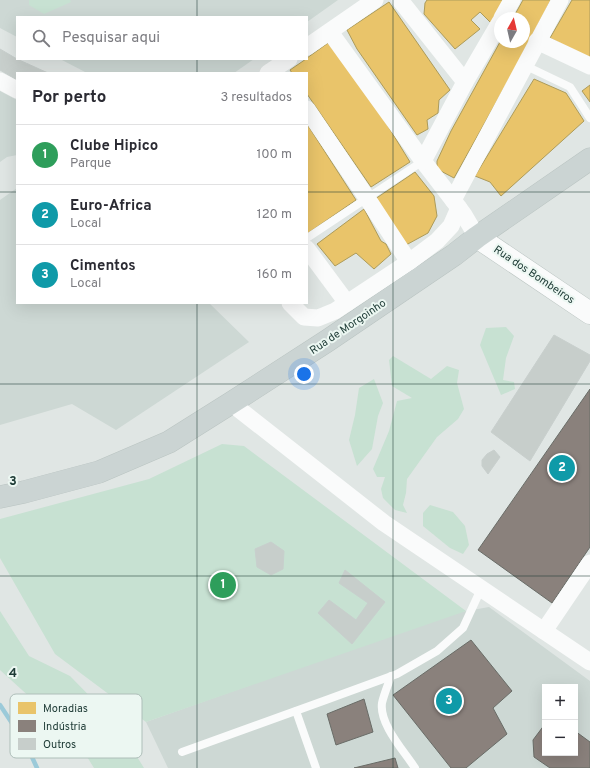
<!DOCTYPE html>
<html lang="pt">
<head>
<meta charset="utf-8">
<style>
	body { margin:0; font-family:Overpass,sans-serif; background:#f2f2f3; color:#2b2b33 }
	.controls { position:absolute; right:12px; bottom:12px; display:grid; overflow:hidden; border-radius:0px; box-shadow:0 4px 16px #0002 }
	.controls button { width:36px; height:36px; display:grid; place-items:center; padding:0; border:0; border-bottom:1px solid #e1e1e2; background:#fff; color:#2b2b33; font:20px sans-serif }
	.compass { position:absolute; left:494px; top:12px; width:36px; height:36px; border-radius:50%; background:#fff; box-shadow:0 4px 16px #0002; rotate:8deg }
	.you { position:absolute; left:304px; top:374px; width:14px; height:14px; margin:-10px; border:3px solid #fff; border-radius:50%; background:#1a73e8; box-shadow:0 0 0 6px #1a73e833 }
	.badge { display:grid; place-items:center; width:26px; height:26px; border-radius:50%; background:#617672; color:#fff; font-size:13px; font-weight:700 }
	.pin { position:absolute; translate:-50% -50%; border:2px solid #fff; box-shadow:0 1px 4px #0006 }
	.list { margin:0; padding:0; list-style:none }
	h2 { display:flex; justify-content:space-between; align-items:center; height:52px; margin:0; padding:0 16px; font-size:17px }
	h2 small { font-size:13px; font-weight:400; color:#7c7c81 }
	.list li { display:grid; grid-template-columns:26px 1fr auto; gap:12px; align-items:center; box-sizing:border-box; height:60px; padding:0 16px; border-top:1px solid #e1e1e2 }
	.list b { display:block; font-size:15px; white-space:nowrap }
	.list p { margin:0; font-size:13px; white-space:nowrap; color:#7c7c81 }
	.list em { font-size:13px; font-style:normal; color:#7c7c81 }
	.icon { flex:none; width:22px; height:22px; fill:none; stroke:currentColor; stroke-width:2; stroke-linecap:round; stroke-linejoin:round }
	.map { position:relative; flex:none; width:590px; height:768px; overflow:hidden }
	.search { position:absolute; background:#fff; box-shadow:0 4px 16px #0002; left:16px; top:16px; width:292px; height:44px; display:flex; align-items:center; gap:10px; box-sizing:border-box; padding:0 14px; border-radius:0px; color:#7c7c81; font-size:15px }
	.panel { position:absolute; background:#fff; box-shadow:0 4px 16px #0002; left:16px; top:72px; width:292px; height:232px; border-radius:0px }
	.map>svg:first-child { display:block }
</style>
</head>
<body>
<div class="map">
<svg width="590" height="768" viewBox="0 0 590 768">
	<rect width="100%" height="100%" fill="#e0e6e4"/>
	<g fill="#cdd8d4" fill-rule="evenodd">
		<polygon points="0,0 338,0 307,22 307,17 17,17 17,37 0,28"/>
		<polygon points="60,59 254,59 234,73 87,73"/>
		<polygon points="0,91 17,100 17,155 7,157 0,162"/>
		<polygon points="17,188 17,303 209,303 249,342 116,430 72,404 0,425 0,200"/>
		<path d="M489,607l101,74v87h-422l-22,-46 304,-108zM545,687h30v66h-30z"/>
	</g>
	<g fill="#c7e1d2">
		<polygon points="29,0 70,0 71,2 44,14 29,5"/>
		<polygon points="506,327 514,336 506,358 503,380 514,382 515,389 501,395 480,345 486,328"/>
		<polygon points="393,356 431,379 447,366 459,370 457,383 464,409 458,419 437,437 407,479 406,493 403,505 407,513 395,510 383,498 381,489 385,477 377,477 373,469 389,431 397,401 412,398 392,386 389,360"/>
		<polygon points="374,379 383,403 378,416 372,449 357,466 349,440 355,415 359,388"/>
		<polygon points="222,444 244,446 466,611 146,722 55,654 0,558 0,519 149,479"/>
		<polygon points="430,505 453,512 465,526 469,545 463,554 450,548 423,526 423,513"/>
		<polygon points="0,611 29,656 70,676 116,723 144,768 94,768 76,739 0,670"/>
	</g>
	<g fill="#e9c46a" stroke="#ac9b5a">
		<polygon points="427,0 504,0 491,23 480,12 471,20 480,29 455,49 424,14 425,3"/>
		<polygon points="523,0 551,0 513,72 454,178 437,169 437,161 451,131 500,42 524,42 524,18 513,18"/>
		<polygon points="572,0 590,0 590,59 550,38"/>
		<polygon points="389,2 450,90 439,100 438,113 427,120 428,129 417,135 357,49 347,30"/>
		<polygon points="328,43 367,92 410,162 371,187 307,94 307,73 292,73 290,70 306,59 307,59 307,58"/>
		<polygon points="534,79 566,93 584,121 501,196 490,182 475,176"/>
		<polygon points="590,85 590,102 582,91"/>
		<polygon points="307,124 356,200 308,233 307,232"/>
		<polygon points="415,172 434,196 437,216 428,233 406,245 375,199"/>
		<polygon points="364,209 381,241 386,244 391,254 374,269 356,253 335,266 317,244"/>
	</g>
	<g fill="#8a817c" stroke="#696c67">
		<polygon points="590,389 590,547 552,603 478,550"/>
		<polygon points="471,640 512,691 493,708 507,734 466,768 451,768 393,695"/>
		<polygon points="364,699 373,732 336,745 327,714"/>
		<polygon points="545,724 545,753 575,753 575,731 590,742 590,768 550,768 534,757 533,740"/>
		<polygon points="395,758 398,768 354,768"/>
	</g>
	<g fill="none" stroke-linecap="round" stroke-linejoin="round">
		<polyline stroke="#9bcad9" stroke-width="4.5" points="0,705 27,746 37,768"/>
	</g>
	<g fill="#c7cecb" stroke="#c8cfcd">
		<polygon points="0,49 17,59 48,73 17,73 17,80 0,70"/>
		<polygon points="554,335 590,355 590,361 530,461 491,432"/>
		<polygon points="494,450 500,457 488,474 482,466 482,460 487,454"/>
		<polygon points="271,542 284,551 283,569 271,575 257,567 255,549"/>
		<polygon points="345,570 385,602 352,644 318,613 329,600 356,620 368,603 339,583"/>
	</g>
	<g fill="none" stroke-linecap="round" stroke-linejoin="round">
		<g stroke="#b9c3c0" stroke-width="23">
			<polyline id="secondary" points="477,237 590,313"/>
		</g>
		<g stroke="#bac4c2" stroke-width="23">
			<polyline id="primary" points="0,497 24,492 99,472 169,442 231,403 327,341 454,255 477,237 590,159"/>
		</g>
		<g stroke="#fafbfb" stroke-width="8">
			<polyline points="524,65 570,87 590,118"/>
			<polyline points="307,238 423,161"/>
			<path d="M391,676c-3,9 -7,18 -9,27 -3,21 22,48 33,65"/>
			<polyline points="296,711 316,768"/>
			<polyline points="182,752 326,700 397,674 437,651 463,628 481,589"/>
		</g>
		<g stroke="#fafbfb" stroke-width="17">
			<polyline points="400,0 465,82"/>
			<polyline points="502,18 512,0"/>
			<polyline points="330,32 423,161 453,200"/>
			<polyline points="537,41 590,66"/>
			<polyline points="307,47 375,0"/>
			<polyline points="268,73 289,59"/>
			<polyline points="0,81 17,90"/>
			<polyline points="307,109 367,198 409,262"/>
			<polyline points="423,161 465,82 500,22"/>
			<polyline points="477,237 464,215 453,200 560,0"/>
			<polyline points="307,249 347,303"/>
			<polyline points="290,303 304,317 318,318 335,311 409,262 437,241 451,226 459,208"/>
			<polyline points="231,403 384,523 544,631"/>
			<polyline points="590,563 544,631 590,662"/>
		</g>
		<use href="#secondary" stroke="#fafbfb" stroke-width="22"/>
		<use href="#primary" stroke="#cbd4d3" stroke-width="22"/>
	</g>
	<path fill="none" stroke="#1d3a35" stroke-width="1" stroke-opacity="0.55" d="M197,0v17M393,0v768M197,59v14M0,192h17M307,192h283M197,303v465M0,384h590M0,576h590"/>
	<g text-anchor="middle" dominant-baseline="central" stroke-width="4" stroke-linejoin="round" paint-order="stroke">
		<g font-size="11" fill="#1d3a35" stroke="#ecf7f2">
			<text transform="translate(534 275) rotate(34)">Rua dos Bombeiros</text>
			<text transform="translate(348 327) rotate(-34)">Rua de Morgoinho</text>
		</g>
	</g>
	<rect x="10" y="694" width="132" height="64" rx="6" fill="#ecf7f2" stroke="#aebeb9" stroke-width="1"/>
	<rect x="18" y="702" width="18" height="12" fill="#e9c46a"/>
	<rect x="18" y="720" width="18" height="12" fill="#8a817c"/>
	<rect x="18" y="738" width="18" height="12" fill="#c7cecb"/>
	<g font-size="11" fill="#1d3a35">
		<text x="43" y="712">Moradias</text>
		<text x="43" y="730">Indústria</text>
		<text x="43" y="748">Outros</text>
	</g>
	<g font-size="13" text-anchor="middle" font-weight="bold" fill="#1d3a35" stroke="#ecf7f2" stroke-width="4" stroke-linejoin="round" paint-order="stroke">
		<text x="13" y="485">3</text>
		<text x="13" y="677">4</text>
	</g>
</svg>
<div class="controls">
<button>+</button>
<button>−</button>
</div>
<svg class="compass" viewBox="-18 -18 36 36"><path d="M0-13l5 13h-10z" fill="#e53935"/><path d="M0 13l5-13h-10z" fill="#7c7c81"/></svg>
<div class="you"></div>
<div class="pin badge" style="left:223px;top:585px;background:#2e9e5b">1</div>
<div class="pin badge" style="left:562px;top:468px;background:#0f9aa8">2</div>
<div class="pin badge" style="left:449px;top:701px;background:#0f9aa8">3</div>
<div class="search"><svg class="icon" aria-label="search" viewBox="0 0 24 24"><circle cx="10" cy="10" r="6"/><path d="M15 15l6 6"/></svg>Pesquisar aqui</div>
<section class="panel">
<h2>Por perto<small>3 resultados</small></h2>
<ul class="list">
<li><span class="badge" style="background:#2e9e5b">1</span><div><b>Clube Hipico</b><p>Parque</p></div><em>100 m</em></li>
<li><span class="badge" style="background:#0f9aa8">2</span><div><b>Euro-Africa</b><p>Local</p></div><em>120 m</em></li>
<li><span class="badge" style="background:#0f9aa8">3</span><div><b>Cimentos</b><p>Local</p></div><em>160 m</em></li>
</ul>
</section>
</div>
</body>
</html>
